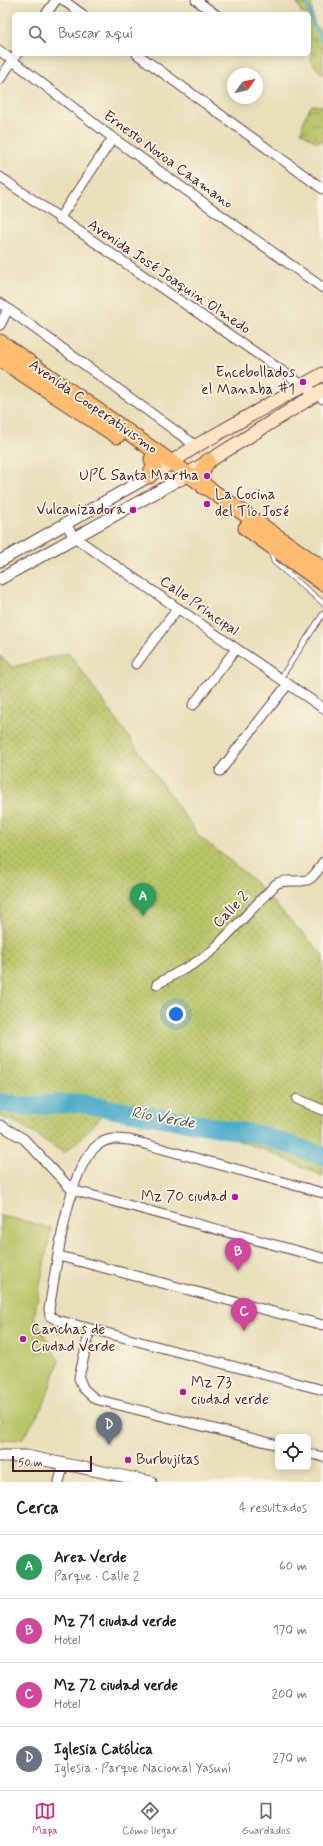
<!DOCTYPE html>
<html lang="es">
<head>
<meta charset="utf-8">
<style>
	body { margin:0; font-family:Mynerve,sans-serif; background:#f6f6f6; color:#202124 }
	.controls { position:absolute; right:12px; bottom:12px; display:grid; overflow:hidden; border-radius:6px; box-shadow:0 2px 10px #0003 }
	.controls button { width:36px; height:36px; display:grid; place-items:center; padding:0; border:0; border-bottom:1px solid #e0e0e0; background:#fff; color:#202124; font:20px sans-serif }
	.compass { position:absolute; left:227px; top:68px; width:36px; height:36px; border-radius:50%; background:#fff; box-shadow:0 2px 10px #0003; rotate:56deg }
	.scale { position:absolute; left:12px; bottom:10px; width:80px; box-sizing:border-box; padding-left:4px; border:2px solid #4a1f2b; border-top:0; font-size:11px; line-height:14px; white-space:nowrap; color:#4a1f2b; -webkit-text-stroke:3px #fcf5e5; paint-order:stroke }
	.you { position:absolute; left:176px; top:1014px; width:14px; height:14px; margin:-10px; border:3px solid #fff; border-radius:50%; background:#1a73e8; box-shadow:0 0 0 6px #1a73e833 }
	.badge { display:grid; place-items:center; width:26px; height:26px; border-radius:50%; background:#db2777; color:#fff; font-size:13px; font-weight:700 }
	.pin { position:absolute; translate:-50% -33px; filter:drop-shadow(0 1px 2px #0008) }
	.pin::after { content:''; position:absolute; top:21px; width:14px; height:12px; background:inherit; clip-path:polygon(0 0,100% 0,50% 100%) }
	.list { margin:0; padding:0; list-style:none }
	h2 { display:flex; justify-content:space-between; align-items:center; height:52px; margin:0; padding:0 16px; font-size:17px }
	h2 small { font-size:13px; font-weight:400; color:#757577 }
	.list li { display:grid; grid-template-columns:26px 1fr auto; gap:12px; align-items:center; box-sizing:border-box; height:64px; padding:0 16px; border-top:1px solid #e0e0e0 }
	.list b { display:block; font-size:15px; white-space:nowrap }
	.list p { margin:0; font-size:13px; white-space:nowrap; color:#757577 }
	.list em { font-size:13px; font-style:normal; color:#757577 }
	.icon { flex:none; width:22px; height:22px; fill:none; stroke:currentColor; stroke-width:2; stroke-linecap:round; stroke-linejoin:round }
	.map { position:relative; flex:none; width:323px; height:1482px; overflow:hidden }
	.search { position:absolute; background:#fff; box-shadow:0 2px 10px #0003; left:12px; right:12px; top:12px; height:44px; display:flex; align-items:center; gap:10px; box-sizing:border-box; padding:0 14px; border-radius:6px; color:#757577; font-size:15px }
	.sheet { height:308px; background:#fff }
	nav { display:flex; justify-content:space-around; align-items:center; box-sizing:border-box; height:56px; border-top:1px solid #e0e0e0; background:#fff; font-size:11px; color:#757577 }
	nav a { display:grid; justify-items:center; gap:2px }
	nav .on { color:#db2777 }
	.map>svg:first-child { display:block }
	.wetland { fill:url(#wetland-marsh); stroke:#817249 }
	.park { fill:url(#park-dots); stroke:#817249 }
	.pitch { fill:#b8c567; stroke:#817249 }
	.lines { fill:none; stroke-linecap:round; stroke-linejoin:round }
	.stream { stroke:#4babca; stroke-width:3 }
	.river { stroke:#4babca; stroke-width:19 }
	.service-casing { stroke:#623c40; stroke-width:6 }
	.minor-casing { stroke:#623c40; stroke-width:11 }
	.tertiary-casing { stroke:#623c40; stroke-width:13 }
	.secondary-casing { stroke:#623c40; stroke-width:15 }
	.trunk-casing { stroke:#623c40; stroke-width:17 }
	.service { stroke:#fff; stroke-width:4.5 }
	.minor { stroke:#fff; stroke-width:9 }
	.tertiary { stroke:#fff; stroke-width:11 }
	.secondary { stroke:#fee4c5; stroke-width:13 }
	.trunk { stroke:#fdbc6f; stroke-width:15 }
	.poi-dot { fill:#b5179e; stroke:#fcf5e5; stroke-width:1.5 }
	.labels { text-anchor:middle; dominant-baseline:central; stroke-width:3.5; stroke-linejoin:round; paint-order:stroke }
	.street-label { font-size:15px; fill:#4a1f2b; stroke:#fcf5e5 }
	.poi-label { font-size:15px; fill:#4a1f2b; stroke:#fcf5e5; text-anchor:end }
	.water-label { font-size:16px; font-style:italic; fill:#4a576b; stroke:#fcf5e5 }
</style>
</head>
<body>
<div class="map">
<svg width="323" height="1482" viewBox="0 0 323 1482">
	<defs>
		<pattern id="wetland-marsh" width="20" height="14" patternUnits="userSpaceOnUse"><rect width="20" height="14" fill="#b8c567"/><path d="M1 5h8M5 5V1M11 12h8M15 12V8" fill="none" stroke="#989f55"/></pattern>
		<pattern id="park-dots" width="8" height="8" patternUnits="userSpaceOnUse"><rect width="8" height="8" fill="#b8c567"/><path d="M2 2h.1M6 6h.1" fill="none" stroke="#989f55" stroke-width="1.8" stroke-linecap="round"/></pattern>
	</defs>
	<rect width="100%" height="100%" fill="#fcf5e5"/>
	<filter id="ink" filterUnits="userSpaceOnUse"><feTurbulence type="fractalNoise" baseFrequency=".025" numOctaves="2"/><feDisplacementMap in="SourceGraphic" scale="8" xChannelSelector="R" yChannelSelector="G"/><feConvolveMatrix kernelMatrix="1 2 1 2 8 2 1 2 1" color-interpolation-filters="sRGB"/></filter>
	<filter id="wash" filterUnits="userSpaceOnUse"><feTurbulence type="fractalNoise" baseFrequency=".012" numOctaves="4" result="noise"/><feDisplacementMap in="SourceGraphic" scale="16" xChannelSelector="R" yChannelSelector="G"/><feGaussianBlur stdDeviation="0.9" result="paint"/><feColorMatrix in="noise" values="0 0 0 0 0 0 0 0 0 0 0 0 0 0 0 0 0 1.4 0 .05"/><feComposite in="paint" operator="in"/></filter>
	<g filter="url(#wash)">
		<rect width="100%" height="100%" fill="#e8e0ba"/>
		<path class="wetland" d="M296,0H311L314,25L323,31V75L312,63L309,43V14H302Z
			M312,105L323,106V141L316,142L301,132L305,116Z"/>
		<path class="park" d="M69,653L199,836L250,877L323,955V1176L268,1151L175,1119L109,1108L79,1140L64,1153L16,1122L0,1117V656L12,667Z"/>
		<path class="pitch" d="M0,1215L51,1228L34,1317L59,1361L43,1407L22,1439L0,1440Z"/>
		<g class="lines">
			<path class="stream" d="M306,0L314,25L323,42"/>
			<path class="river" d="M0,1102L21,1106L78,1103L261,1135L323,1156"/>
		</g>
	</g>
	<g filter="url(#ink)">
		<g class="lines">
			<g class="service-casing">
				<path id="service" d="M270,549L274,562L323,603
					M280,679L323,614"/>
			</g>
			<g class="minor-casing">
				<path id="minor" d="M63,0L82,14
					M196,0L215,14
					M46,14L56,0
					M0,51L113,138L323,288
					M137,54L323,189
					M0,79L17,54
					M0,177L323,399
					M59,219L113,138
					M0,303L196,446
					M0,325L8,309
					M65,523L74,537L323,708
					M136,664L178,608
					M193,705L236,649
					M220,771L288,684
					M157,984L195,963L212,951L276,884C287,877 301,885 311,878C316,874 320,867 323,862
					M297,1099L323,1110
					M0,1125L24,1139L72,1190L323,1258
					M323,1193L130,1140C118,1139 108,1137 98,1145C67,1166 56,1272 49,1309L50,1316L57,1320L323,1390
					M59,1256L323,1325
					M90,1329L79,1378L83,1388L95,1399L278,1445
					M308,1453L323,1457
					M59,1482L64,1463"/>
			</g>
			<g class="tertiary-casing">
				<path id="tertiary" d="M0,561L155,473
					M0,579L180,479
					M0,1456H26L151,1482"/>
			</g>
			<g class="secondary-casing">
				<path id="secondary" d="M164,467L196,446L323,374
					M180,479L323,390"/>
			</g>
			<g class="trunk-casing">
				<path id="trunk" d="M0,342L323,569
					M0,359L117,436
					M149,476L154,468L152,459
					M204,487C200,475 201,471 208,461
					M246,528L323,583"/>
			</g>
			<use href="#service" class="service"/>
			<use href="#minor" class="minor"/>
			<use href="#tertiary" class="tertiary"/>
			<use href="#secondary" class="secondary"/>
			<use href="#trunk" class="trunk"/>
		</g>
	</g>
	<g class="poi-dot">
		<circle cx="303" cy="382" r="4"/>
		<circle cx="207" cy="476" r="4"/>
		<circle cx="207" cy="504" r="4"/>
		<circle cx="133" cy="510" r="4"/>
		<circle cx="235" cy="1197" r="4"/>
		<circle cx="23" cy="1339" r="4"/>
		<circle cx="183" cy="1392" r="4"/>
		<circle cx="128" cy="1460" r="4"/>
	</g>
	<g class="labels">
		<g class="street-label">
			<text transform="translate(168 160) rotate(36)">Ernesto Novoa Caamano</text>
			<text transform="translate(169 277) rotate(34)">Avenida José Joaquin Olmedo</text>
			<text transform="translate(93 407) rotate(35)">Avenida Cooperativismo</text>
			<text transform="translate(199 606) rotate(35)">Calle Principal</text>
			<text transform="translate(231 910) rotate(-46)">Calle 2</text>
		</g>
		<g class="poi-label">
			<text x="295" y="373">Encebollados<tspan x="295" dy="17">el Manaba #1</tspan></text>
			<text x="199" y="476">UPC Santa Martha</text>
			<text x="215" y="495" text-anchor="start">La Cocina<tspan x="215" dy="17">del Tío José</tspan></text>
			<text x="125" y="510">Vulcanizadora</text>
			<text x="227" y="1197">Mz 70 ciudad</text>
			<text x="31" y="1330" text-anchor="start">Canchas de<tspan x="31" dy="17">Ciudad Verde</tspan></text>
			<text x="191" y="1383" text-anchor="start">Mz 73<tspan x="191" dy="17">ciudad verde</tspan></text>
			<text x="136" y="1460" text-anchor="start">Burbujitas</text>
		</g>
		<g class="water-label">
			<text transform="translate(163 1118) rotate(10)">Río Verde</text>
		</g>
	</g>
</svg>
<div class="controls">
<button><svg class="icon" aria-label="locate" viewBox="0 0 24 24"><circle cx="12" cy="12" r="6"/><path d="M12 2v4M12 18v4M2 12h4M18 12h4"/></svg></button>
</div>
<svg class="compass" viewBox="-18 -18 36 36"><path d="M0-13l5 13h-10z" fill="#e53935"/><path d="M0 13l5-13h-10z" fill="#757577"/></svg>
<div class="scale">50 m</div>
<div class="you"></div>
<div class="pin badge" style="left:143px;top:916px;background:#2e9e5b">A</div>
<div class="pin badge" style="left:238px;top:1271px;background:#d1479c">B</div>
<div class="pin badge" style="left:244px;top:1331px;background:#d1479c">C</div>
<div class="pin badge" style="left:109px;top:1445px;background:#6b7280">D</div>
<div class="search"><svg class="icon" aria-label="search" viewBox="0 0 24 24"><circle cx="10" cy="10" r="6"/><path d="M15 15l6 6"/></svg>Buscar aquí</div>
</div>
<section class="sheet">
<h2>Cerca<small>4 resultados</small></h2>
<ul class="list">
<li><span class="badge" style="background:#2e9e5b">A</span><div><b>Area Verde</b><p>Parque · Calle 2</p></div><em>60 m</em></li>
<li><span class="badge" style="background:#d1479c">B</span><div><b>Mz 71 ciudad verde</b><p>Hotel</p></div><em>170 m</em></li>
<li><span class="badge" style="background:#d1479c">C</span><div><b>Mz 72 ciudad verde</b><p>Hotel</p></div><em>200 m</em></li>
<li><span class="badge" style="background:#6b7280">D</span><div><b>Iglesia Católica</b><p>Iglesia · Parque Nacional Yasuní</p></div><em>270 m</em></li>
</ul>
</section>
<nav>
<a class="on"><svg class="icon" aria-label="map" viewBox="0 0 24 24"><path d="M3 6l6-2 6 2 6-2v14l-6 2-6-2-6 2zM9 4v14M15 6v14"/></svg>Mapa</a>
<a><svg class="icon" aria-label="directions" viewBox="0 0 24 24"><path d="M12 3l9 9-9 9-9-9zM9 14v-3h6M13 9l2 2-2 2"/></svg>Cómo llegar</a>
<a><svg class="icon" aria-label="saved" viewBox="0 0 24 24"><path d="M7 4h10v16l-5-4-5 4z"/></svg>Guardados</a>
</nav>
</body>
</html>
